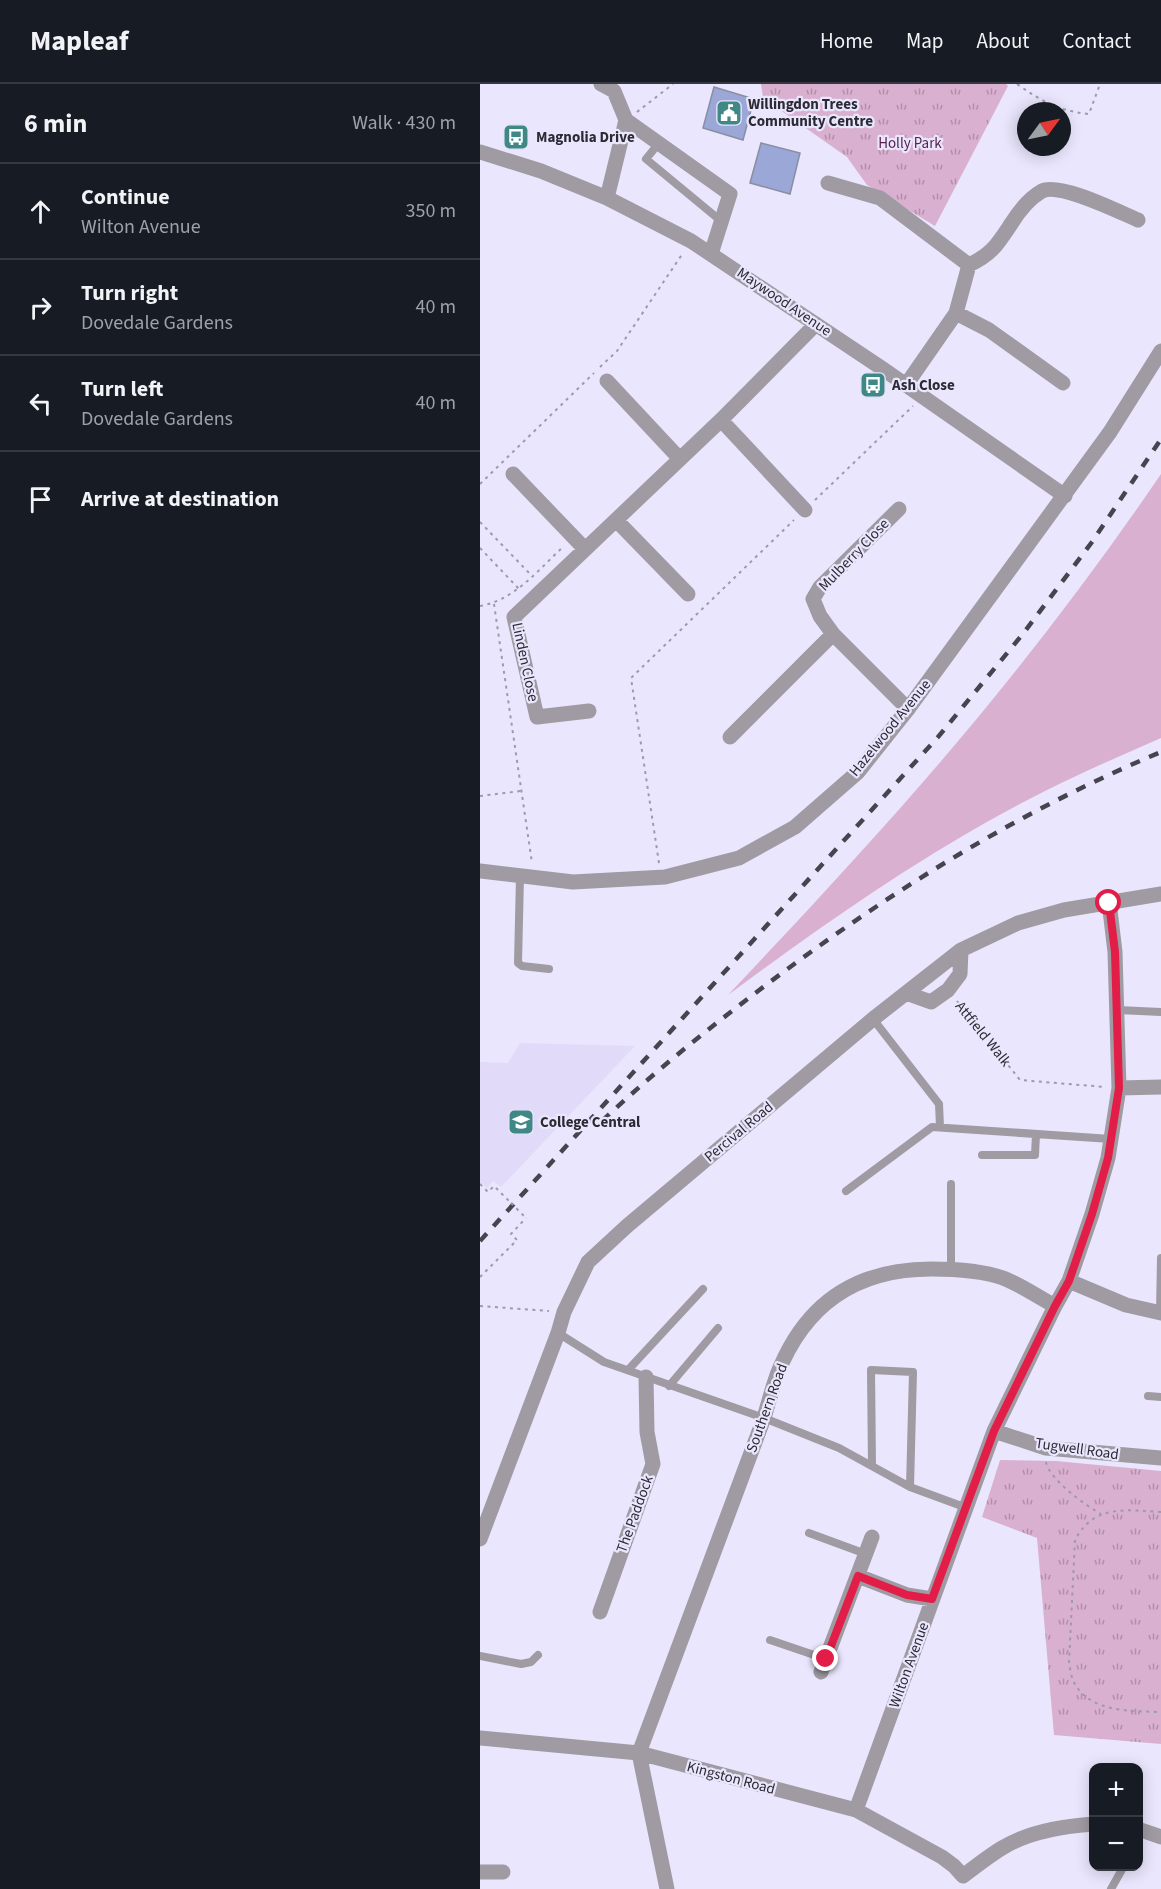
<!DOCTYPE html>
<html lang="en">
<head>
<meta charset="utf-8">
<style>
	body { margin:0; font-family:"Source Sans 3",sans-serif; background:#20242c; color:#f1f3f6 }
	.controls { position:absolute; right:18px; bottom:18px; display:grid; overflow:hidden; border-radius:12px; box-shadow:0 3px 15px #0003 }
	.controls button { width:54px; height:54px; display:grid; place-items:center; padding:0; border:0; border-bottom:2px solid #363941; background:#171b24; color:#f1f3f6; font:30px sans-serif }
	.compass { position:absolute; left:537px; top:18px; width:54px; height:54px; border-radius:50%; background:#171b24; box-shadow:0 3px 15px #0003; rotate:57deg }
	.stop { position:absolute; width:18px; height:18px; margin:-14px; border:4px solid #e11d48; border-radius:50%; background:#fff }
	.stop.end { background:#e11d48; border-color:#fff; box-shadow:0 2px 6px #0008 }
	.list { margin:0; padding:0; list-style:none }
	h2 { display:flex; justify-content:space-between; align-items:center; height:78px; margin:0; padding:0 24px; font-size:26px }
	h2 small { font-size:20px; font-weight:400; color:#9ea1a6 }
	.list li { display:grid; grid-template-columns:39px 1fr auto; gap:18px; align-items:center; box-sizing:border-box; height:96px; padding:0 24px; border-top:2px solid #363941 }
	.list b { display:block; font-size:22px; white-space:nowrap }
	.list p { margin:0; font-size:20px; white-space:nowrap; color:#9ea1a6 }
	.list em { font-size:20px; font-style:normal; color:#9ea1a6 }
	.icon { flex:none; width:33px; height:33px; fill:none; stroke:currentColor; stroke-width:2; stroke-linecap:round; stroke-linejoin:round }
	.map { position:relative; flex:none; width:681px; height:1805px; overflow:hidden }
	header { display:flex; align-items:center; gap:36px; box-sizing:border-box; height:84px; padding:0 30px; background:#171b24; border-bottom:2px solid #363941 }
	header strong { font-size:28px }
	nav { display:flex; gap:33px; margin-inline-start:auto; font-size:21px }
	main { display:flex }
	aside { flex:1; background:#171b24 }
	.map>svg:first-child { display:block }
	.built { fill:#e1dbf9 }
	.grass { fill:#dab0d0 }
	.park { fill:url(#park-tufts) }
	.building { fill:#9ba7d6; stroke:#898ea3; stroke-width:1.5 }
	.lines { fill:none; stroke-linecap:round; stroke-linejoin:round }
	.path { stroke:#9d9aab; stroke-width:2; stroke-dasharray:3 4.5; stroke-linecap:butt }
	.service { stroke:#a09aa3; stroke-width:8 }
	.minor { stroke:#a09aa3; stroke-width:15 }
	.tertiary { stroke:#a09aa3; stroke-width:15 }
	.rail { stroke:#46454f; stroke-width:4.5; stroke-dasharray:10 10; stroke-linecap:butt }
	.path-bridge { stroke:#9d9aab; stroke-width:2; stroke-dasharray:3 4.5; stroke-linecap:butt }
	.route { stroke:#e11d48; stroke-width:8 }
	.labels { text-anchor:middle; dominant-baseline:central; stroke-width:4.5; stroke-linejoin:round; paint-order:stroke }
	.poi-label { font-size:15px; font-weight:bold; fill:#2c2b33; stroke:#eae6fd; text-anchor:start }
	.park-label { font-size:15px; fill:#57214e; stroke:#eae6fd }
	.street-label { font-size:15px; fill:#2c2b33; stroke:#eae6fd }
</style>
</head>
<body>
<header>
<strong>Mapleaf</strong>
<nav><a>Home</a><a>Map</a><a>About</a><a>Contact</a></nav>
</header>
<main>
<aside>
<h2>6 min<small>Walk · 430 m</small></h2>
<ul class="list">
<li><svg class="icon" aria-label="ahead" viewBox="0 0 24 24"><path d="M12 20V5M6 11l6-6 6 6"/></svg><div><b>Continue</b><p>Wilton Avenue</p></div><em>350 m</em></li>
<li><svg class="icon" aria-label="right" viewBox="0 0 24 24"><path d="M7 20v-9h11M14 6l5 5-5 5"/></svg><div><b>Turn right</b><p>Dovedale Gardens</p></div><em>40 m</em></li>
<li><svg class="icon" aria-label="left" viewBox="0 0 24 24"><path d="M17 20v-9H6M10 6l-5 5 5 5"/></svg><div><b>Turn left</b><p>Dovedale Gardens</p></div><em>40 m</em></li>
<li><svg class="icon" aria-label="arrive" viewBox="0 0 24 24"><path d="M6 21V4h12l-3 4 3 4H6"/></svg><div><b>Arrive at destination</b></div></li>
</ul>
</aside>
<div class="map">
<svg width="681" height="1805" viewBox="0 0 681 1805">
	<defs>
		<pattern id="park-tufts" width="24" height="20" patternUnits="userSpaceOnUse" patternTransform="scale(1.5)"><rect width="24" height="20" fill="#dab0d0"/><path d="M3 7l-1-3M5 7V3M7 7l1-3M15 17l-1-3M17 17v-4M19 17l1-3" fill="none" stroke="#b18fa9"/></pattern>
	</defs>
	<rect width="100%" height="100%" fill="#eae6fd"/>
	<path class="built" d="M40,959L155,962L21,1103L13,1097L7,1104L0,1098V978L28,979Z"/>
	<path class="grass" d="M681,390V654C642,671 603,688 565,707C453,763 348,837 248,911C291,865 335,819 378,771C487,652 590,524 681,390Z"/>
	<path class="park" d="M281,0H526L528,2L455,142L387,101L367,73L283,14Z
		M520,1376L576,1377L681,1387V1660L574,1651L557,1454L502,1433Z"/>
	<path class="building" d="M234,3L274,15L263,56L223,44Z
		M281,59L320,69L310,110L270,99Z"/>
	<g class="lines">
		<path class="path" d="M537,0C561,17 579,27 609,30L620,0
			M157,28L193,0
			M120,283L137,267L203,169
			M0,400L114,289
			M335,416L433,322
			M0,438L52,492
			M0,464L39,505
			M14,520L52,779
			M0,522C35,516 59,485 84,462
			M0,712L41,707
			M179,779L151,594L314,436
			M477,917L540,996L625,1003
			M0,1100L8,1108L14,1102L31,1119
			M0,1193L37,1156L31,1150L46,1134
			M0,1222L69,1227
			M566,1378C569,1395 606,1422 621,1430
			M681,1428C646,1426 614,1420 595,1456L589,1578C590,1584 591,1591 593,1596C607,1629 652,1627 681,1628"/>
		<path class="service" d="M179,59L166,75L241,137
			M40,792L38,879L42,882L69,885
			M638,926L681,928
			M393,935L459,1020L460,1043
			M502,1071H555L556,1050
			M471,1100V1185
			M366,1107L452,1043L631,1055
			M680,1229L681,1174
			M78,1249L124,1278L284,1334L359,1364L430,1403L487,1424
			M148,1286L223,1205
			M189,1302L238,1244
			M668,1312L681,1313
			M392,1382L391,1286L433,1288L430,1403
			M329,1449L386,1470
			M290,1556L346,1575
			M0,1572L41,1580L51,1578L58,1571
			M631,1805L644,1782"/>
		<path class="minor" d="M121,0L134,7L146,36L127,114
			M146,36L250,110L231,170
			M0,68L61,87L127,114L211,157L403,285L585,412
			M348,99L400,114L489,181
			M476,229L489,181C512,170 517,161 531,140C539,127 548,115 562,107C580,98 639,128 658,136
			M127,297L199,374
			M426,301L476,229L509,246L583,299
			M241,336L325,426
			M33,390L104,464
			M136,436L208,510
			M353,550L428,625
			M109,627L57,633L34,533L241,336L336,240
			M250,653L353,550L340,532L333,515L340,503L419,425
			M426,909L451,918L468,906L480,890L481,866
			M639,1004L681,1003
			M589,1197L646,1221L681,1229
			M514,1347L566,1364L681,1374
			M0,1455L78,1249L84,1228L108,1178L147,1142L393,935L481,866L538,839L584,826L681,810
			M378,1492L427,1511L452,1515
			M120,1528L173,1380L167,1348L166,1293
			M341,1588L392,1453
			M0,1654L159,1669L376,1726L462,1773L474,1782L483,1792
			M376,1726L514,1347L575,1222L589,1197L612,1130L628,1074L639,1004L635,868L629,818
			M658,1745L681,1753
			M0,1788H23
			M483,1792C496,1782 509,1772 522,1764C548,1748 584,1742 614,1740
			M187,1805L159,1669L284,1334C288,1320 292,1305 297,1291C324,1221 375,1185 451,1185C475,1185 500,1186 523,1194C541,1201 558,1213 575,1222"/>
		<path class="tertiary" d="M0,787L93,798L185,793L259,774L315,743L378,688L428,625L630,348L681,267"/>
		<path class="rail" d="M122,1037C174,988 229,944 286,901C408,809 539,727 681,668
			M0,1157L458,653L542,551L612,458L681,355"/>
		<path class="path-bridge" d="M31,1119L46,1134"/>
	</g>
	<g class="lines">
		<path class="route" d="M346,1575L378,1492L427,1511L452,1515L514,1347L575,1222L589,1197L612,1130L628,1074L639,1004L635,868L629,819"/>
	</g>
	<defs>
		<g id="civic-square" transform="scale(1.35)"><rect x="-9" y="-9" width="18" height="18" rx="4" fill="#408886" stroke="#eae6fd"/><path d="M-.6-6.5H3V-4.5H.6V-3L4-1V1h2V6H-6V1h2V-1L-.6-3ZM-1.2 2.5V6h2.4V2.5Z" fill="#fff"/></g>
		<g id="bus-square" transform="scale(1.35)"><rect x="-9" y="-9" width="18" height="18" rx="4" fill="#408886" stroke="#eae6fd"/><path d="M-5-6H5V4H4V6H2V4H-2V6H-4V4H-5ZM-3.5-4V0h7V-4ZM-3.5 1.2v1.5H-2V1.2ZM2 1.2v1.5H3.5V1.2Z" fill="#fff"/></g>
		<g id="school-square" transform="scale(1.35)"><rect x="-9" y="-9" width="18" height="18" rx="4" fill="#408886" stroke="#eae6fd"/><path d="M0-5L7-2L0 1L-7-2ZM-4 1L0 2.5L4 1V4Q0 6-4 4Z" fill="#fff"/></g>
	</defs>
	<g fill-rule="evenodd">
		<use href="#civic-square" x="249" y="29"/>
		<use href="#bus-square" x="36" y="53"/>
		<use href="#bus-square" x="393" y="301"/>
		<use href="#school-square" x="41" y="1038"/>
	</g>
	<g class="labels">
		<g class="poi-label">
			<text x="268" y="20">Willingdon Trees<tspan x="268" dy="17">Community Centre</tspan></text>
			<text x="56" y="53">Magnolia Drive</text>
			<text x="412" y="301">Ash Close</text>
			<text x="60" y="1038">College Central</text>
		</g>
		<g class="park-label">
			<text x="430" y="59">Holly Park</text>
		</g>
		<g class="street-label">
			<text transform="translate(304 218) rotate(34)">Maywood Avenue</text>
			<text transform="translate(374 471) rotate(-46)">Mulberry Close</text>
			<text transform="translate(45 578) rotate(78)">Linden Close</text>
			<text transform="translate(410 644) rotate(-51)">Hazelwood Avenue</text>
			<text transform="translate(503 950) rotate(51)">Attfield Walk</text>
			<text transform="translate(259 1048) rotate(-40)">Percival Road</text>
			<text transform="translate(287 1324) rotate(-70)">Southern Road</text>
			<text transform="translate(597 1365) rotate(8)">Tugwell Road</text>
			<text transform="translate(155 1430) rotate(-70)">The Paddock</text>
			<text transform="translate(429 1581) rotate(-70)">Wilton Avenue</text>
			<text transform="translate(251 1694) rotate(15)">Kingston Road</text>
		</g>
	</g>
</svg>
<div class="controls">
<button>+</button>
<button>−</button>
</div>
<svg class="compass" viewBox="-18 -18 36 36"><path d="M0-13l5 13h-10z" fill="#e53935"/><path d="M0 13l5-13h-10z" fill="#9ea1a6"/></svg>
<div class="stop" style="left:629px;top:819px"></div>
<div class="stop end" style="left:346px;top:1575px"></div>
</div>
</main>
</body>
</html>
